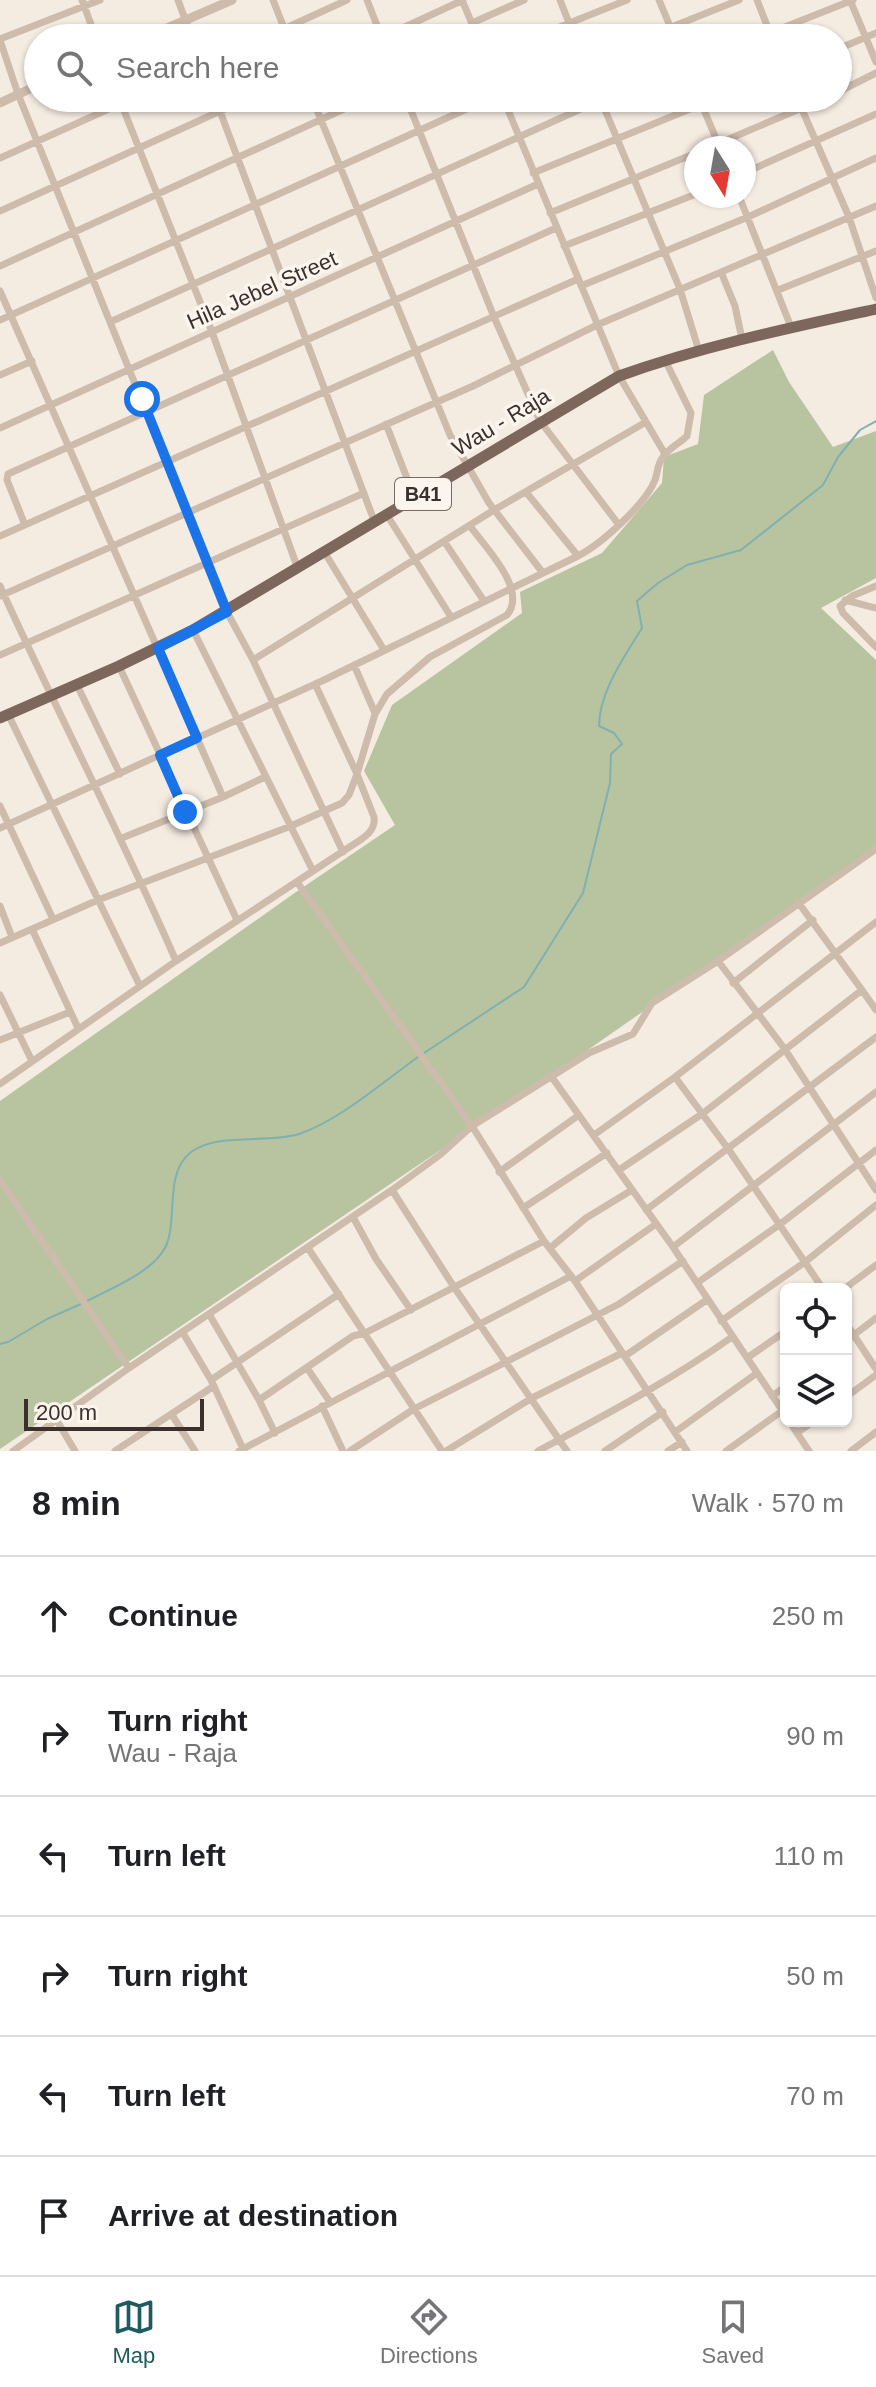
<!DOCTYPE html>
<html lang="en">
<head>
<meta charset="utf-8">
<style>
	body { margin:0; font-family:Arial,sans-serif; background:#f2f2f2; color:#202124 }
	.controls { position:absolute; right:24px; bottom:24px; display:grid; overflow:hidden; border-radius:12px; box-shadow:0 2px 6px #0004 }
	.controls button { width:72px; height:72px; display:grid; place-items:center; padding:0; border:0; border-bottom:2px solid #e0e0e0; background:#fff; color:#202124; font:40px sans-serif }
	.compass { position:absolute; left:684px; top:136px; width:72px; height:72px; border-radius:50%; background:#fff; box-shadow:0 2px 6px #0004; rotate:169deg }
	.scale { position:absolute; left:24px; bottom:20px; width:180px; box-sizing:border-box; padding-left:8px; border:4px solid #3b302b; border-top:0; font-size:22px; line-height:28px; white-space:nowrap; color:#3b302b; -webkit-text-stroke:6px #fbf5ee; paint-order:stroke }
	.stop { position:absolute; width:24px; height:24px; margin:-18px; border:6px solid #1a73e8; border-radius:50%; background:#fff }
	.stop.end { background:#1a73e8; border-color:#fff; box-shadow:0 2px 8px #0008 }
	.list { margin:0; padding:0; list-style:none }
	h2 { display:flex; justify-content:space-between; align-items:center; height:104px; margin:0; padding:0 32px; font-size:34px }
	h2 small { font-size:26px; font-weight:400; color:#757577 }
	.list li { display:grid; grid-template-columns:52px 1fr auto; gap:24px; align-items:center; box-sizing:border-box; height:120px; padding:0 32px; border-top:2px solid #e0e0e0 }
	.list b { display:block; font-size:30px; white-space:nowrap }
	.list p { margin:0; font-size:26px; white-space:nowrap; color:#757577 }
	.list em { font-size:26px; font-style:normal; color:#757577 }
	.icon { flex:none; width:44px; height:44px; fill:none; stroke:currentColor; stroke-width:2; stroke-linecap:round; stroke-linejoin:round }
	.map { position:relative; flex:none; width:876px; height:1451px; overflow:hidden }
	.search { position:absolute; background:#fff; box-shadow:0 2px 6px #0004; left:24px; right:24px; top:24px; height:88px; display:flex; align-items:center; gap:20px; box-sizing:border-box; padding:0 28px; border-radius:44px; color:#757577; font-size:30px }
	.sheet { height:824px; background:#fff }
	nav { display:flex; justify-content:space-around; align-items:center; box-sizing:border-box; height:112px; border-top:2px solid #e0e0e0; background:#fff; font-size:22px; color:#757577 }
	nav a { display:grid; justify-items:center; gap:4px }
	nav .on { color:#1f5a5e }
	.map>svg:first-child { display:block }
	.grass { fill:#b8c4a0 }
	.lines { fill:none; stroke-linecap:round; stroke-linejoin:round }
	.stream { stroke:#7fb0b2; stroke-width:2 }
	.minor { stroke:#cdbbac; stroke-width:7 }
	.tertiary { stroke:#cdbbac; stroke-width:9 }
	.primary { stroke:#7d675c; stroke-width:11 }
	.route { stroke:#1a73e8; stroke-width:10 }
	.labels { text-anchor:middle; dominant-baseline:central; stroke-width:7; stroke-linejoin:round; paint-order:stroke }
	.shield { fill:#fbf5ee; stroke:#756b66; stroke-width:2 }
	.shield-label { font-size:20px; font-weight:bold; fill:#3b302b }
	.street-label { font-size:22px; fill:#3b302b; stroke:#fbf5ee }
</style>
</head>
<body>
<div class="map">
<svg width="876" height="1451" viewBox="0 0 876 1451">
	<rect width="100%" height="100%" fill="#f4ebe1"/>
	<path class="grass" d="M773,350L789,382L833,447L876,431V578L821,608L876,660V849L592,1047L0,1449V1101L296,892L395,825L364,771L392,705L522,613L520,592L602,553L662,483L664,457L698,444L704,395Z"/>
	<g class="lines">
		<path class="stream" d="M424,1053L524,987L583,893L610,783L611,754L622,744L614,733L599,726C599,692 625,656 642,628L637,601L658,583L687,565L741,550L823,485L838,457L860,430L876,421
			M87,1301C111,1288 154,1272 166,1246C178,1218 164,1173 191,1152C218,1132 268,1144 299,1134C340,1120 383,1082 418,1057
			M0,1344L8,1342L47,1319L81,1304"/>
		<path class="minor" d="M82,0L96,38
			M178,0L192,38
			M273,0L288,38
			M367,0L382,38
			M462,0L478,38
			M560,0L575,38
			M659,0L675,38
			M757,0L772,38
			M850,0L876,62
			M472,23L524,0
			M264,38L347,0
			M381,38L463,0
			M532,38L627,0
			M644,38L739,0
			M757,38L853,0
			M0,39L100,0
			M0,40L18,94L227,612L253,660L343,852
			M838,49L876,33
			M838,92L876,73
			M119,98L212,332L298,569
			M215,98L375,523
			M312,98L450,435L489,503L543,573
			M406,98L494,317L540,421L619,525
			M503,98L619,376L665,454
			M600,98L680,289L699,351
			M699,98L720,148
			M797,98L849,217L876,298
			M708,148L825,98
			M0,158L133,98
			M533,173L717,98
			M744,173L876,114
			M739,196L791,327
			M0,211L249,98
			M550,213L696,153
			M564,246L696,194
			M0,266L368,98
			M721,272L735,306L742,339
			M581,286L748,217L876,158
			M778,290L876,251
			M0,291L223,797
			M0,320L491,98
			M110,322L605,98
			M0,375L32,361
			M386,424L415,499
			M0,428L538,184
			M526,492L578,556
			M387,515L451,617
			M25,525L7,480L8,474L556,228
			M0,536L578,279
			M444,541L484,601
			M325,553L384,650
			M0,586C57,712 121,834 176,961
			M876,586L852,596L840,606L843,613L876,647
			M0,596L473,386L597,325L876,206
			M845,600L876,608
			M193,630L313,871
			M0,655L364,493
			M253,660L494,510L646,422
			M354,665L375,713
			M119,666L237,920
			M77,685L120,774
			M8,714L140,986
			M0,806L53,919
			M0,828L324,680L578,556C601,544 645,505 655,480C658,472 657,464 663,457C669,448 680,443 687,436L691,413L665,360
			M122,838L223,797L265,777
			M297,882L472,1126L544,1241L575,1281L687,1451
			M0,906L12,937
			M32,929L78,1028
			M0,943L98,900L291,826L342,803L349,795L357,774L315,684
			M718,961L784,1048L876,1190
			M733,983L813,920
			M862,990L876,1010
			M0,995L32,1061
			M0,1040L70,1012
			M551,1076L673,1247L786,1416
			M0,1084L176,961L351,846C362,839 376,832 374,817L357,774L375,714L387,694L430,657L507,615C528,590 486,548 470,526
			M594,1135L675,1077
			M619,1170L702,1114L862,990L798,902
			M499,1172L579,1115
			M0,1180L129,1368
			M392,1190L454,1287L567,1451
			M523,1208L607,1153
			M646,1210L876,1037
			M353,1217L376,1259L411,1310
			M673,1247L876,1092
			M308,1248L442,1451
			M550,1248L586,1218L632,1190
			M575,1281L656,1224
			M697,1283L779,1225L876,1150
			M823,1289L729,1150L675,1077L876,922
			M844,1289L876,1265
			M209,1314L259,1400L275,1433
			M721,1321L805,1262L876,1205
			M846,1323L876,1369
			M183,1333L211,1380L244,1451
			M846,1341L876,1318
			M625,1356L708,1299
			M747,1358L786,1331
			M307,1368L330,1402
			M211,1380L339,1294
			M772,1396L786,1386
			M846,1397L876,1375
			M259,1400L353,1336L365,1333L544,1241
			M322,1406L343,1451
			M172,1415L195,1451
			M56,1419L75,1451
			M789,1421L809,1451
			M675,1432L757,1373
			M797,1433L814,1421
			M13,1451L129,1368L392,1190L441,1154L472,1126L589,1053L633,1034L652,1003L718,961L876,849
			M115,1451L214,1386
			M239,1451L571,1276
			M350,1451L414,1409L619,1304L683,1261
			M446,1451L532,1398L622,1353
			M538,1451C605,1415 670,1381 732,1337
			M605,1451L663,1412
			M668,1451L682,1442
			M726,1451L782,1411
			M851,1451L876,1432"/>
		<path class="tertiary" d="M144,38L232,0
			M0,103L38,85"/>
		<path class="primary" d="M0,718L119,666L193,630L619,376C703,346 789,328 876,309"/>
	</g>
	<g class="lines">
		<path class="route" d="M142,399L227,612L158,648L197,738L160,755L185,812"/>
	</g>
	<g class="labels">
		<rect class="shield" x="395" y="478" width="56" height="32" rx="6"/>
		<g class="shield-label">
			<text x="423" y="494">B41</text>
		</g>
		<g class="street-label">
			<text transform="translate(262 290) rotate(-24)">Hila Jebel Street</text>
			<text transform="translate(501 422) rotate(-31)">Wau - Raja</text>
		</g>
	</g>
</svg>
<div class="controls">
<button><svg class="icon" aria-label="locate" viewBox="0 0 24 24"><circle cx="12" cy="12" r="6"/><path d="M12 2v4M12 18v4M2 12h4M18 12h4"/></svg></button>
<button><svg class="icon" aria-label="layers" viewBox="0 0 24 24"><path d="M12 4l9 5-9 5-9-5zM3 14l9 5 9-5"/></svg></button>
</div>
<svg class="compass" viewBox="-18 -18 36 36"><path d="M0-13l5 13h-10z" fill="#e53935"/><path d="M0 13l5-13h-10z" fill="#757577"/></svg>
<div class="scale">200 m</div>
<div class="stop" style="left:142px;top:399px"></div>
<div class="stop end" style="left:185px;top:812px"></div>
<div class="search"><svg class="icon" aria-label="search" viewBox="0 0 24 24"><circle cx="10" cy="10" r="6"/><path d="M15 15l6 6"/></svg>Search here</div>
</div>
<section class="sheet">
<h2>8 min<small>Walk · 570 m</small></h2>
<ul class="list">
<li><svg class="icon" aria-label="ahead" viewBox="0 0 24 24"><path d="M12 20V5M6 11l6-6 6 6"/></svg><div><b>Continue</b></div><em>250 m</em></li>
<li><svg class="icon" aria-label="right" viewBox="0 0 24 24"><path d="M7 20v-9h11M14 6l5 5-5 5"/></svg><div><b>Turn right</b><p>Wau - Raja</p></div><em>90 m</em></li>
<li><svg class="icon" aria-label="left" viewBox="0 0 24 24"><path d="M17 20v-9H6M10 6l-5 5 5 5"/></svg><div><b>Turn left</b></div><em>110 m</em></li>
<li><svg class="icon" aria-label="right" viewBox="0 0 24 24"><path d="M7 20v-9h11M14 6l5 5-5 5"/></svg><div><b>Turn right</b></div><em>50 m</em></li>
<li><svg class="icon" aria-label="left" viewBox="0 0 24 24"><path d="M17 20v-9H6M10 6l-5 5 5 5"/></svg><div><b>Turn left</b></div><em>70 m</em></li>
<li><svg class="icon" aria-label="arrive" viewBox="0 0 24 24"><path d="M6 21V4h12l-3 4 3 4H6"/></svg><div><b>Arrive at destination</b></div></li>
</ul>
</section>
<nav>
<a class="on"><svg class="icon" aria-label="map" viewBox="0 0 24 24"><path d="M3 6l6-2 6 2 6-2v14l-6 2-6-2-6 2zM9 4v14M15 6v14"/></svg>Map</a>
<a><svg class="icon" aria-label="directions" viewBox="0 0 24 24"><path d="M12 3l9 9-9 9-9-9zM9 14v-3h6M13 9l2 2-2 2"/></svg>Directions</a>
<a><svg class="icon" aria-label="saved" viewBox="0 0 24 24"><path d="M7 4h10v16l-5-4-5 4z"/></svg>Saved</a>
</nav>
</body>
</html>
